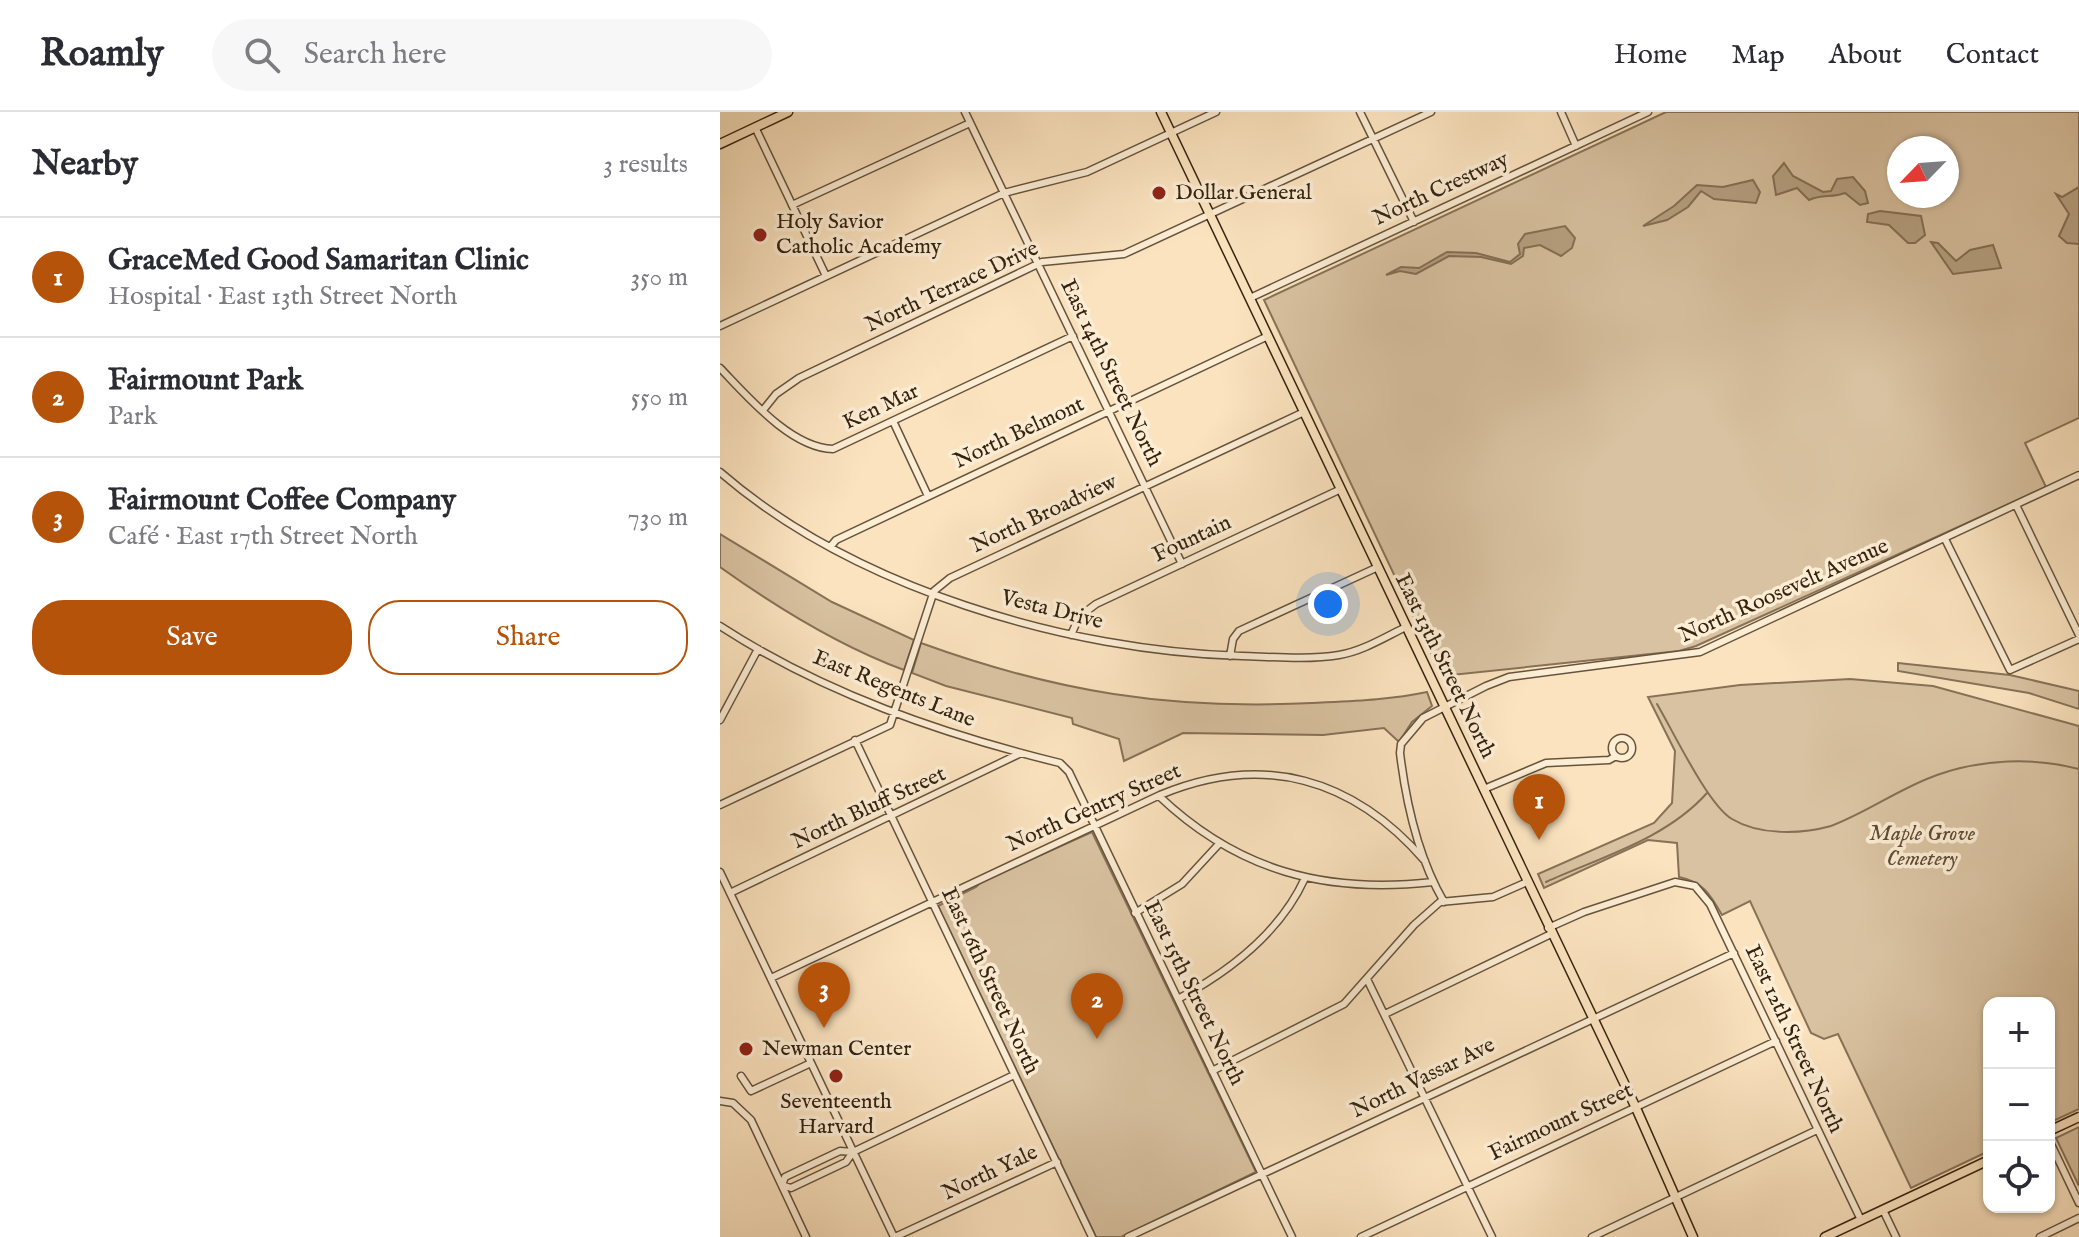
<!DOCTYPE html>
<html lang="en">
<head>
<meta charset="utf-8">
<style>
	body { margin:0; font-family:"IM FELL English",serif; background:#f7f7f7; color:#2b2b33 }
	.controls { position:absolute; right:24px; bottom:24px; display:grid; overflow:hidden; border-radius:16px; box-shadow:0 2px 6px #0004 }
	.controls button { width:72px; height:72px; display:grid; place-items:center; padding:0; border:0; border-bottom:2px solid #e1e1e2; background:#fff; color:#2b2b33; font:40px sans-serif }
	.compass { position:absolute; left:1167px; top:24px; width:72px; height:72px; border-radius:50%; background:#fff; box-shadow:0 2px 6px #0004; rotate:245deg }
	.you { position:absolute; left:608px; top:492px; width:28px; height:28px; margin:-20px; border:6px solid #fff; border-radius:50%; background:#1a73e8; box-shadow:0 0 0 12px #1a73e833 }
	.badge { display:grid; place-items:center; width:52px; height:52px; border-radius:50%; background:#b45309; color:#fff; font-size:26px; font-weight:700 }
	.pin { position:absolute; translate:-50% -66px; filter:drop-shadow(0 2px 4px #0008) }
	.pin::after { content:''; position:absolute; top:42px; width:28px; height:24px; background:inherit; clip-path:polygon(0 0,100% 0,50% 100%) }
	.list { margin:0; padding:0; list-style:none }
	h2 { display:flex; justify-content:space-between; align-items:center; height:104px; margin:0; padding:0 32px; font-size:34px }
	h2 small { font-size:26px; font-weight:400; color:#7c7c81 }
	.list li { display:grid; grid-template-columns:52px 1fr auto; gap:24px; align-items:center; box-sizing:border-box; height:120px; padding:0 32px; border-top:2px solid #e1e1e2 }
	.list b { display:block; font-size:30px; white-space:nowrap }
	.list p { margin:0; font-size:26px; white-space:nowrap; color:#7c7c81 }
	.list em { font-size:26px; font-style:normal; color:#7c7c81 }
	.actions { display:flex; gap:16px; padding:24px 32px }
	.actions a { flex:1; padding:18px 0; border:2px solid #b45309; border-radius:32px; text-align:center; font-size:28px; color:#b45309 }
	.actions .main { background:#b45309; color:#fff }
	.icon { flex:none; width:44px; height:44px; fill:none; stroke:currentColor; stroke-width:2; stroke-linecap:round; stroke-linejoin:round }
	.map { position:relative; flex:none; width:1359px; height:1125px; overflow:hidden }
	header { display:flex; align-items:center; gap:48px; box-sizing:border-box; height:112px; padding:0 40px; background:#fff; border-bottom:2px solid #e1e1e2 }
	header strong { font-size:38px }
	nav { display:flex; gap:44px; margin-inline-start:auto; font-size:28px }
	.search { width:560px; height:72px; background:#f7f7f7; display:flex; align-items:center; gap:20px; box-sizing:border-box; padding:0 28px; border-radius:44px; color:#7c7c81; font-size:30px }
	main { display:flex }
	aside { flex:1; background:#fff }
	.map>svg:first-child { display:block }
	.green { fill:#d9c2a1; stroke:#877258; stroke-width:2; fill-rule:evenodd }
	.water { fill:#b8a283; stroke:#846f55; stroke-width:2 }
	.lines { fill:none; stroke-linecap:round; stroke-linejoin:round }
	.stream { stroke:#846f55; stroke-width:2 }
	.minor-casing { stroke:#66533b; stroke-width:9 }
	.major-casing { stroke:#35230f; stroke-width:11 }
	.minor { stroke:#fcedd5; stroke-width:6 }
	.major { stroke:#fbe3bf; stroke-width:8 }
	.poi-dot { fill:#8f2418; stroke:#fcedd5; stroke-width:3 }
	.labels { text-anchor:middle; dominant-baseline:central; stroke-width:7; stroke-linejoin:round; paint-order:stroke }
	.street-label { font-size:22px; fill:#35230f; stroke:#fcedd5 }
	.poi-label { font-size:22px; fill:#35230f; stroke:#fcedd5; text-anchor:start }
	.park-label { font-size:22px; font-style:italic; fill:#5e4b34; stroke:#fcedd5 }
</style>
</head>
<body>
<header>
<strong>Roamly</strong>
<div class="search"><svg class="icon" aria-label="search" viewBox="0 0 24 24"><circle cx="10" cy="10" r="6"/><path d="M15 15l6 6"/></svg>Search here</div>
<nav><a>Home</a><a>Map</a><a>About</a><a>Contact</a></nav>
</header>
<main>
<aside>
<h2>Nearby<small>3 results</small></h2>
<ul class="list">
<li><span class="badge">1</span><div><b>GraceMed Good Samaritan Clinic</b><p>Hospital · East 13th Street North</p></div><em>350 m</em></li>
<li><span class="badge">2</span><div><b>Fairmount Park</b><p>Park</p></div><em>550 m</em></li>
<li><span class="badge">3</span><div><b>Fairmount Coffee Company</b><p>Café · East 17th Street North</p></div><em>730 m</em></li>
</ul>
<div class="actions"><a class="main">Save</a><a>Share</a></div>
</aside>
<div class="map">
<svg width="1359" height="1125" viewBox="0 0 1359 1125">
	<rect width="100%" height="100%" fill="#fbe3bf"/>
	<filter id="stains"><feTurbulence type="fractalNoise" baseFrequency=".0025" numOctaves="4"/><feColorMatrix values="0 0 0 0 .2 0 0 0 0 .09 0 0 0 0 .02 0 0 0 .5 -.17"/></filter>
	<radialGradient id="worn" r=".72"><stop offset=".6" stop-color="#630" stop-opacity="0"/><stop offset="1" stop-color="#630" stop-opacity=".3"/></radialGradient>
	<path class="green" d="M946,0H1359V306L1305,331L1326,375L976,534L959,539L722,564L544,188ZM1179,36H1227V84H1179Z
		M0,422L112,490L194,528L184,558C119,534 56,495 0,455Z
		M201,531C336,580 449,598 592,591C631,589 669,588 707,580L712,594L692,610L679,630L664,616L603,623L463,621L404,649L399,627L353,612L352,606L226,574L192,561Z
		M1178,551L1290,563L1359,579V597L1309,581L1178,559Z
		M1130,567L1213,574L1359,614V997L1329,1011V891H1269V1039L1191,1076L1118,922L1104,927L1091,921L1030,789L1002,803C990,782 983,770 959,765L957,731L928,728L824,776L818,762L934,711L952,691L955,639L928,585L1020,573Z
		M372,720L536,1060L401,1125H376L218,794L256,775L261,770Z
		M1359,1015V1074L1336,1026Z"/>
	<path class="water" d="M1064,51L1073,64L1103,80L1111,79L1117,67L1133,65L1145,79L1148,91L1140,93L1125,81C1112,86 1102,82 1089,88L1077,76L1056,83L1053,64Z
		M1033,68L1040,80L1036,91L994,87L981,79L968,95L947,108L923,114L954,94L977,73L1003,75Z
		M1359,75V132L1347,131L1339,124L1349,102L1336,82L1342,85Z
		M1160,99L1201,104L1205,123L1195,131H1188L1169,113L1147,110L1148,102Z
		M845,114L855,126L852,136L841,144L820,133L804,136L803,144L791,152L761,145L729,144L696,162L680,159L666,163L681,155L699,156L727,140L756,141L790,150L800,142L798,132L805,122Z
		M1211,130L1218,131L1236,149L1250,138L1273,133L1281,156L1233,162Z"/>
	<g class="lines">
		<path class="stream" d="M937,592C953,619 988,693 1012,707C1040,724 1082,722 1111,714C1148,700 1180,676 1217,663C1262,647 1314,645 1359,657
			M826,770C881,745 946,727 987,681"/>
		<g class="minor-casing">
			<path id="minor" d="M245,0L462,452
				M640,0L694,110
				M841,0L856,34
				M35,15L106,164
				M72,93L250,11
				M530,186L928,0
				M0,214L284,81L367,60L496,0
				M0,256C28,285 71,336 113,337L353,224
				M44,297L56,282L79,266L322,150L404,142L711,0
				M173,309L208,384
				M0,360C134,476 347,539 522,544C554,545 588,548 619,543C643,539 665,525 686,515
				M1296,393L1359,523
				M1225,427L1290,558L1359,527
				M111,434L116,428L548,224
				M0,514C103,581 222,622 340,651L349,660L572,1125
				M351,523L359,505L376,492L621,377
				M510,544L513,527L519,519L658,455
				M0,608L38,537
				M892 636a10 10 0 1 1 20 0a10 10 0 1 1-20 0Z
				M135,628L372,1125
				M764,677L826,651L889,648L896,644
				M439,684C518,759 605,782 713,770
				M0,693L170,613L214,479L230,466L584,300
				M0,760L174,1125
				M10,781L301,641
				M724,790C699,747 686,691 680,641L681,632L703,606L766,574L789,565L980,540L1359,363
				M415,801L462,772L498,733
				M828,816L864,800L955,770L975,774L990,792L1141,1108
				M51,866L440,683C543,640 633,666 705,749
				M647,867L772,1125
				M458,887C510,859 560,821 585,766
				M665,902L831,822
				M492,959L624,892L694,813L720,790L773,785L807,770
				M21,964L31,979L91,951
				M0,989L13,991L31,1008L86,1125
				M1329,1028L1359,1091
				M133,1040L126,1050L71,1076L62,1073L65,1065L120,1039L133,1040L294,963
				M1163,1098L1176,1125
				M175,1125L337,1050
				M408,1125L1014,841
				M641,1125L1056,929
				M872,1125L1097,1018
				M1320,1125L1359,1106"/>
		</g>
		<g class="major-casing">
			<path id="major" d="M441,0L916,996L973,1125
				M0,32L68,0
				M1329,1019L1359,1005
				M1105,1125L1269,1048"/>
		</g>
		<use href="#minor" class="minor"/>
		<use href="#major" class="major"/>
	</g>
	<g class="poi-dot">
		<circle cx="439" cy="81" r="8"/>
		<circle cx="40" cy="123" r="8"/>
		<circle cx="26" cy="937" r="8"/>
		<circle cx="116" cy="964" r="8"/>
	</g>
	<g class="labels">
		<g class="street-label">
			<text transform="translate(721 77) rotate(-25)">North Crestway</text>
			<text transform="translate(232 175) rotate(-25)">North Terrace Drive</text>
			<text transform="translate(391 261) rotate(64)">East 14th Street North</text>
			<text transform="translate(161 295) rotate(-25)">Ken Mar</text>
			<text transform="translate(299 321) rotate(-25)">North Belmont</text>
			<text transform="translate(324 402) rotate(-25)">North Broadview</text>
			<text transform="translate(472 427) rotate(-25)">Fountain</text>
			<text transform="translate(1064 479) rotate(-24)">North Roosevelt Avenue</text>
			<text transform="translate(332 498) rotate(14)">Vesta Drive</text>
			<text transform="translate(725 554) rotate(64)">East 13th Street North</text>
			<text transform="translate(174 577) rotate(22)">East Regents Lane</text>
			<text transform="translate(149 696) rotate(-25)">North Bluff Street</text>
			<text transform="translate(374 696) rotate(-24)">North Gentry Street</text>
			<text transform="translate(270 869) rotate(65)">East 16th Street North</text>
			<text transform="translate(474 881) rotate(64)">East 15th Street North</text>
			<text transform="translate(1074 927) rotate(65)">East 12th Street North</text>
			<text transform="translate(703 966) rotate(-26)">North Vassar Ave</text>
			<text transform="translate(841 1010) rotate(-25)">Fairmount Street</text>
			<text transform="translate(270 1061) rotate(-25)">North Yale</text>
		</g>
		<g class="poi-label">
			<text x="455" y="81">Dollar General</text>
			<text x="56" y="110">Holy Savior<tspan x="56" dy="25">Catholic Academy</tspan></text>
			<text x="42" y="937">Newman Center</text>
			<text x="116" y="990" text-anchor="middle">Seventeenth<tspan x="116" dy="25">Harvard</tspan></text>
		</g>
		<g class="park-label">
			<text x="1202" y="722">Maple Grove<tspan x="1202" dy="25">Cemetery</tspan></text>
		</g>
	</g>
	<rect width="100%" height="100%" filter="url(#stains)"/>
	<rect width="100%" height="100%" fill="url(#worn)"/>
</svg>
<div class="controls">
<button>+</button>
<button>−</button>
<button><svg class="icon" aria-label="locate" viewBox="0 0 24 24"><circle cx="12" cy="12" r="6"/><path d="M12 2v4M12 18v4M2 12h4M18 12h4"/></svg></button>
</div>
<svg class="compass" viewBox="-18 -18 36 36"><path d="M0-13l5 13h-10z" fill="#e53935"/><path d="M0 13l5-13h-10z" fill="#7c7c81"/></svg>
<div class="you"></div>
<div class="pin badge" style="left:819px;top:728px">1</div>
<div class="pin badge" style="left:377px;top:927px">2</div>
<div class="pin badge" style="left:104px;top:916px">3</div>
</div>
</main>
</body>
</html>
